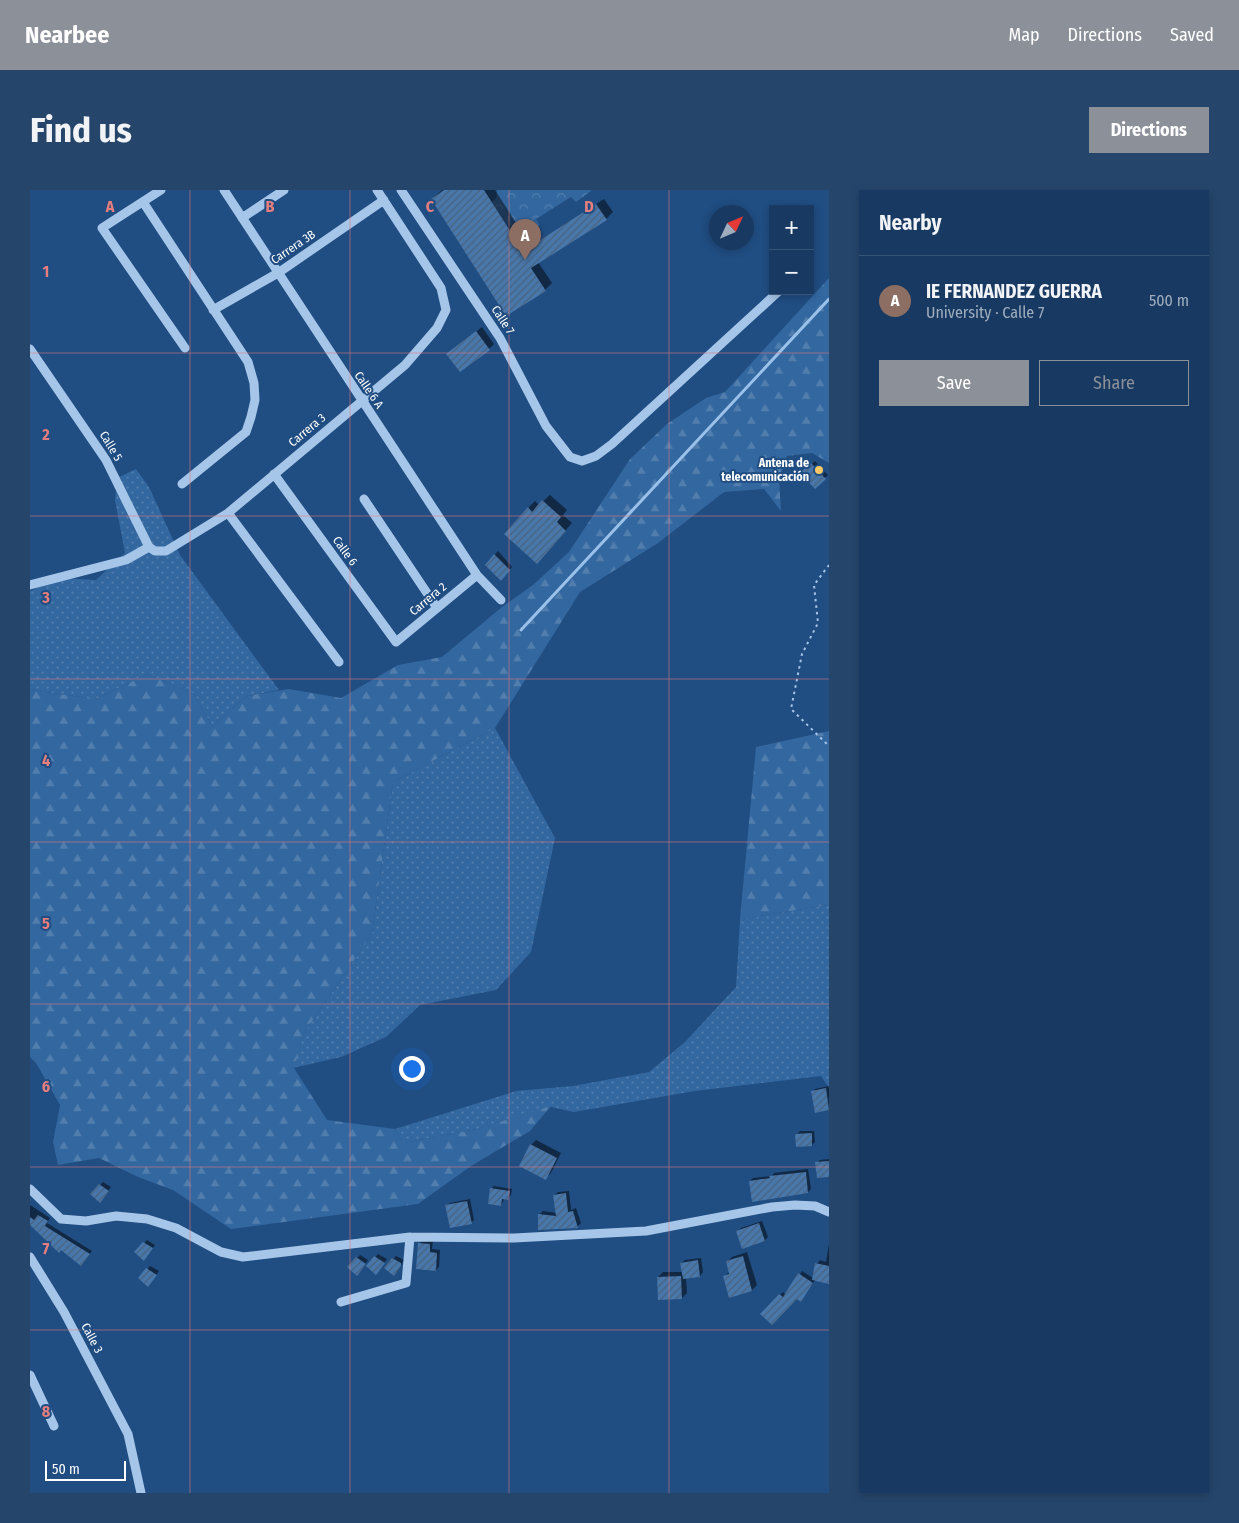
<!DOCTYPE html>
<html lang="en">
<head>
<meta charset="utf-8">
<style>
	body { margin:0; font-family:"Fira Sans Condensed",sans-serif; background:#25456b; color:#f1f3f6 }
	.controls { position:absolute; right:15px; top:15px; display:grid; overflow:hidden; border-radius:0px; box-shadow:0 2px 8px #0003 }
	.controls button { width:45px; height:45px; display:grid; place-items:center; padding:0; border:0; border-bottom:1px solid #365477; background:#183a62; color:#f1f3f6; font:25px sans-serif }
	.compass { position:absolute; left:679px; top:15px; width:45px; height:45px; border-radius:50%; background:#183a62; box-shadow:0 2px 8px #0003; rotate:46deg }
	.scale { position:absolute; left:15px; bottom:12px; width:81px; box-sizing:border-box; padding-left:5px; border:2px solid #fff; border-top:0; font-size:14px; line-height:18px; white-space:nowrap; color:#fff; -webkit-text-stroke:4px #204d82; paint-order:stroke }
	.you { position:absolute; left:381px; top:878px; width:18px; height:18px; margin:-12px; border:4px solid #fff; border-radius:50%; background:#1a73e8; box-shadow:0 0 0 8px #1a73e833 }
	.badge { display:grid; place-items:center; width:32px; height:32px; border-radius:50%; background:#8c9099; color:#fff; font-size:16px; font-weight:700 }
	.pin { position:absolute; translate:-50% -41px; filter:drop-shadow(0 1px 2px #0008) }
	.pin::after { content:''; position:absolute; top:26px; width:18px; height:15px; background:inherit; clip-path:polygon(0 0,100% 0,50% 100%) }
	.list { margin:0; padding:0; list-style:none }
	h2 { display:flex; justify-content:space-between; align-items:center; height:65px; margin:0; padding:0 20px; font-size:21px }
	h2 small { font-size:16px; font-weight:400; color:#9fadbe }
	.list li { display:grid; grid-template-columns:32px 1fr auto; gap:15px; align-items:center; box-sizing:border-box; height:90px; padding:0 20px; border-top:1px solid #365477 }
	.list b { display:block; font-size:19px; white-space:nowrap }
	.list p { margin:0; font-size:16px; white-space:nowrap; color:#9fadbe }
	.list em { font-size:16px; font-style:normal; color:#9fadbe }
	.actions { display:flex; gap:10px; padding:15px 20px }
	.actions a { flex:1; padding:11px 0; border:1px solid #8c9099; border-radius:0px; text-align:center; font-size:18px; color:#8c9099 }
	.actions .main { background:#8c9099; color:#fff }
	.map { position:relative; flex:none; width:799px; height:1303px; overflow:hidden; border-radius:0px }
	header { display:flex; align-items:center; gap:30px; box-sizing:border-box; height:70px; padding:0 25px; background:#8c9099; color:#fff }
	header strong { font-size:24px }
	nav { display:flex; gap:28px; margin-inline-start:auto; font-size:18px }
	.intro { display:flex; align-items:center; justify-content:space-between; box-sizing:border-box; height:120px; padding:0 30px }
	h1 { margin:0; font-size:35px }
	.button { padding:12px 22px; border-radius:0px; background:#8c9099; color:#fff; font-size:18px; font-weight:700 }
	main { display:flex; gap:30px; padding:0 30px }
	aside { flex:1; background:#183a62; border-radius:0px; box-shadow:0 2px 8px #0003 }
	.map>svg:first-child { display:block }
	.grass { fill:url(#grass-dots) }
	.forest { fill:url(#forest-firs) }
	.park { fill:url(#park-crowns) }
	.shadow { fill:#0007 }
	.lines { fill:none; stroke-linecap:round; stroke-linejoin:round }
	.stream { stroke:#9ac1ea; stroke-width:3 }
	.building { fill:url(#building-hatch) }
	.path { stroke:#a6c6e9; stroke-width:2; stroke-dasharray:2.5 4; stroke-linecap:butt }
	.minor { stroke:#a6c6e9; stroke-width:9 }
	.grid { fill:none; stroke:#e67e7e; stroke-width:1; stroke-opacity:0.55 }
	.poi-dot { fill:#f6c966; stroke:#204d82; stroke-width:2 }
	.labels { text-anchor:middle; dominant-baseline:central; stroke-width:4; stroke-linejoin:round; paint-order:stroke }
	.street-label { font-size:12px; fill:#fff; stroke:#204d82 }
	.poi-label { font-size:12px; font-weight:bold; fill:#fff; stroke:#204d82; text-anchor:end }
	.grid-label { font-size:16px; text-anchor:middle; font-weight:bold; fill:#e67e7e; stroke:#204d82; stroke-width:4; stroke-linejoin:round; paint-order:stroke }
</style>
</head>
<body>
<header>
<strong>Nearbee</strong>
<nav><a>Map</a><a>Directions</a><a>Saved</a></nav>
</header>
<div class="intro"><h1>Find us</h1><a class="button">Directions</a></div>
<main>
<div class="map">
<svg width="799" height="1303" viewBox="0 0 799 1303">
	<defs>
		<pattern id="grass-dots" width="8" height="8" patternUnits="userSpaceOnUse" patternTransform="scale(1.25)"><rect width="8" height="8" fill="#3367a0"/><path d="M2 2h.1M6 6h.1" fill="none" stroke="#527eae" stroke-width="1.8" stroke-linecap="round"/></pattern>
		<pattern id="forest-firs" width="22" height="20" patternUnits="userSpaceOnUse" patternTransform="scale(1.25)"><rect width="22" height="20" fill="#3367a0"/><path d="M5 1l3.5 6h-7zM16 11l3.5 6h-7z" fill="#527eae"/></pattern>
		<pattern id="park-crowns" width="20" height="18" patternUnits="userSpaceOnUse" patternTransform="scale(1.25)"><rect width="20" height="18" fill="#3367a0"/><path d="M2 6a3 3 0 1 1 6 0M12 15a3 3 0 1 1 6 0" fill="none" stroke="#527eae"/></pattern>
		<pattern id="building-hatch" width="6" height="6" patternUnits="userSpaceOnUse" patternTransform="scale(1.25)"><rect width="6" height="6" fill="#4877ab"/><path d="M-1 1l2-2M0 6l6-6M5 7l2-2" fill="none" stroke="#4a627c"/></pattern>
	</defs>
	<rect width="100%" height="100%" fill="#204d82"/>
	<path class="grass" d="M106,279L119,297L150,365L249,500L217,506L182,536L164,504L117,484L66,509L0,500V401L32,388L66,390L95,363L85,310L87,288Z
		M465,538L525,648L501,762L466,800L390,815L356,847L311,867L263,878L274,843L342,744L363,592Z
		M799,715V898L791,886L665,901L544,922L521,917L447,939L373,953L365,939L486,901L543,896L619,882L655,852L706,797L710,729Z"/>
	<path class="forest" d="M799,88V273L782,263L757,266L749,288L751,321L734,299L694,302L628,353L550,402L465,538L363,592L342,744L274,843L264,878L297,930L365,939L373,953L447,939L521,916L500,941L441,976L388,1014L201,1039L143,1000L108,987L69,968L28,975L23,952L30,915L6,873L0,867V500L66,509L117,484L164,504L182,536L217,506L259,499L311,508L368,475L412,467L472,417L503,395L539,362L600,269L637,234L676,208L695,202Z
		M799,541V715L710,729L726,557Z"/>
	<path class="park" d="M467,0H560L561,1L546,12L541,7L506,29L510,35L499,41L476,35L462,12L466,8Z"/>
	<path class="shadow" d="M412,0H465L501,56L574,9L583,22L576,29L508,72L522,93L515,100L402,9Z
		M452,137L464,154L459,159L418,164Z
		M785,271L798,285L785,297L772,283Z
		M520,305L537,320L533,325L542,333L514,365L498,318L505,311L509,315Z
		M468,361L482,377L471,390L456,375Z
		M799,896V919L786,921L782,902L785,899Z
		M770,941H784L785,952L782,955L767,944Z
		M506,950L531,963L521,983L516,988L501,955Z
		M799,969V985L787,973L790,970Z
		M778,979L781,999L778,1002L720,991L723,988L742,986L744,983Z
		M73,992L81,997L73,1008L61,1004Z
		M464,996L482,999L481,1005L478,1008H474L473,1012L470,1015L461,999Z
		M539,1001L541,1020L546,1018L551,1033L548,1036L509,1039L510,1024L513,1021L527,1023L525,1005L528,1002Z
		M440,1009L444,1030L441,1033L417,1016L420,1013Z
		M0,1015L20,1028L17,1033L62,1061L54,1072L0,1034Z
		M732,1031L738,1047L735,1050L713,1057L707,1042L711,1038Z
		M117,1050L125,1055L117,1066L106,1062Z
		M392,1051H403L402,1059L410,1060L409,1077L406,1080L389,1054Z
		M799,1054V1093L785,1090L774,1107H767L732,1123L753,1102L756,1105L772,1081L783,1088L787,1074L790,1070L796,1072Z
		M717,1062L727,1095L722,1100L694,1087L700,1081L697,1072L702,1067Z
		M348,1064L357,1069L349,1080L337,1076Z
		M330,1065L338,1070L330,1081L319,1077Z
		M366,1066L374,1070L367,1082L355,1078Z
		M671,1068L673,1082L670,1086L656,1088L657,1103L652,1108L628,1087L633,1082H653L652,1073L655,1070Z
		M120,1076L129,1081L121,1092L110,1088Z"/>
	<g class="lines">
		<path class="stream" d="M491,440L799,109"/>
	</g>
	<path class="building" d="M414,0H454L493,61L566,14L577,30L501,78L516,101L476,126L401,9Z
		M446,141L460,160L430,182L416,164Z
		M781,273L796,289L785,299L770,283Z
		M512,310L531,327L527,332L536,341L507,374L474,344L498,317L502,322Z
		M464,364L480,380L471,391L455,375Z
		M796,898L799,920L785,923L781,901Z
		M782,943V956L766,957L765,944Z
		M500,954L527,968L516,990L489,976Z
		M799,971V987L787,988L785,972Z
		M776,982L778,1003L722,1012L719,991L740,988L739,986Z
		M69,994L79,1001L70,1013L60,1004Z
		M460,998L480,1001L478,1010L472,1009L471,1016L458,1014Z
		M536,1003L538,1022L543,1021L548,1038L508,1040V1024L526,1026L523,1005Z
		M437,1011L442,1034L420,1038L415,1015Z
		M8,1025L18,1031L15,1036L60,1064L51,1076L31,1060L29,1063L0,1035V1027L4,1030Z
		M729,1033L735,1051L712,1059L706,1041Z
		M113,1052L123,1058L114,1071L104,1062Z
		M388,1053L400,1054V1062L407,1063L406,1081L386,1079Z
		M344,1066L355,1073L346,1085L336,1076Z
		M713,1066L722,1101L699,1108L693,1086L699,1084L696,1071Z
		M326,1067L336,1074L327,1086L317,1077Z
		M362,1068L371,1073V1076L364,1086L354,1078Z
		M668,1070L670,1087L653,1089L650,1073Z
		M785,1073L799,1076V1094L782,1090Z
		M116,1078L127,1085L118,1097L108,1088Z
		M768,1083L783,1093L771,1112L767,1109L742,1135L730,1124L749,1104L753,1107Z
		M651,1086L652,1109L628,1110L627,1087Z"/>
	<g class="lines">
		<path class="path" d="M799,375L784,395L788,433L772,464L761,519L799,556"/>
		<path class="minor" d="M131,0L72,38L155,158
			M194,0L447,385L471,410
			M371,0L470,148L516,236L540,267L552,271L566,266L582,254L749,101
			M113,12L218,172L224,193L225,210L221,227L216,242L152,294
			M212,28L254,0
			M183,120L248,83L354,10
			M0,159L76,270L119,357L125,361H136L198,323L375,175L407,138L416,120L411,98L347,0
			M244,284L366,452L447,385
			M334,309L407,418
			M198,323L309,472
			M0,395L96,370L119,357
			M0,999L31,1029L56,1031L86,1026L117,1029L146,1038L191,1062L213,1067L380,1047L484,1048L616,1041L742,1017L765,1015L785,1016L799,1022
			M0,1067L34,1122L98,1244L111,1303
			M311,1112L376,1093L380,1047
			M0,1185L24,1236"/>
	</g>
	<path class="grid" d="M160,0V1303M320,0V1303M479,0V1303M639,0V1303M0,163H799M0,326H799M0,489H799M0,652H799M0,814H799M0,977H799M0,1140H799"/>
	<circle class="poi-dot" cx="789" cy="280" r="5"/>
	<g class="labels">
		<g class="street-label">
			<text transform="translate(263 57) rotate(-34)">Carrera 3B</text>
			<text transform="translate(473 130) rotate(57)">Calle 7</text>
			<text transform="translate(339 200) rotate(56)">Calle 6 A</text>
			<text transform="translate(277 240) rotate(-40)">Carrera 3</text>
			<text transform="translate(81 256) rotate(59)">Calle 5</text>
			<text transform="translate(315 361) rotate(54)">Calle 6</text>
			<text transform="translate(398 409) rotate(-40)">Carrera 2</text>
			<text transform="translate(62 1148) rotate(62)">Calle 3</text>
		</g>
		<g class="poi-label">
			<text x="779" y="273">Antena de<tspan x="779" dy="14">telecomunicación</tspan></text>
		</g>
	</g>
	<g class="grid-label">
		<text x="80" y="22">A</text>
		<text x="240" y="22">B</text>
		<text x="400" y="22">C</text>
		<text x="559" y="22">D</text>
		<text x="16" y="87">1</text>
		<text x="16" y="250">2</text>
		<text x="16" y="413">3</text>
		<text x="16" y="576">4</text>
		<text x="16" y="739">5</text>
		<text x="16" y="902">6</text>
		<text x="16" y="1064">7</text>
		<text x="16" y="1227">8</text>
	</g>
</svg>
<div class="controls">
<button>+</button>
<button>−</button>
</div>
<svg class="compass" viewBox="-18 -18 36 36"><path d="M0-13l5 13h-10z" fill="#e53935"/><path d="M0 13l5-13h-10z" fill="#9fadbe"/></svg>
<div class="scale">50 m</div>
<div class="you"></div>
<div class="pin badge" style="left:495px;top:70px;background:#8d6e63">A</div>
</div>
<aside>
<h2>Nearby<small></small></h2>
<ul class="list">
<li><span class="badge" style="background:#8d6e63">A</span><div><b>IE FERNANDEZ GUERRA</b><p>University · Calle 7</p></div><em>500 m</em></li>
</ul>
<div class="actions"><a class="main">Save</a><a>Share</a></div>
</aside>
</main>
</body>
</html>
